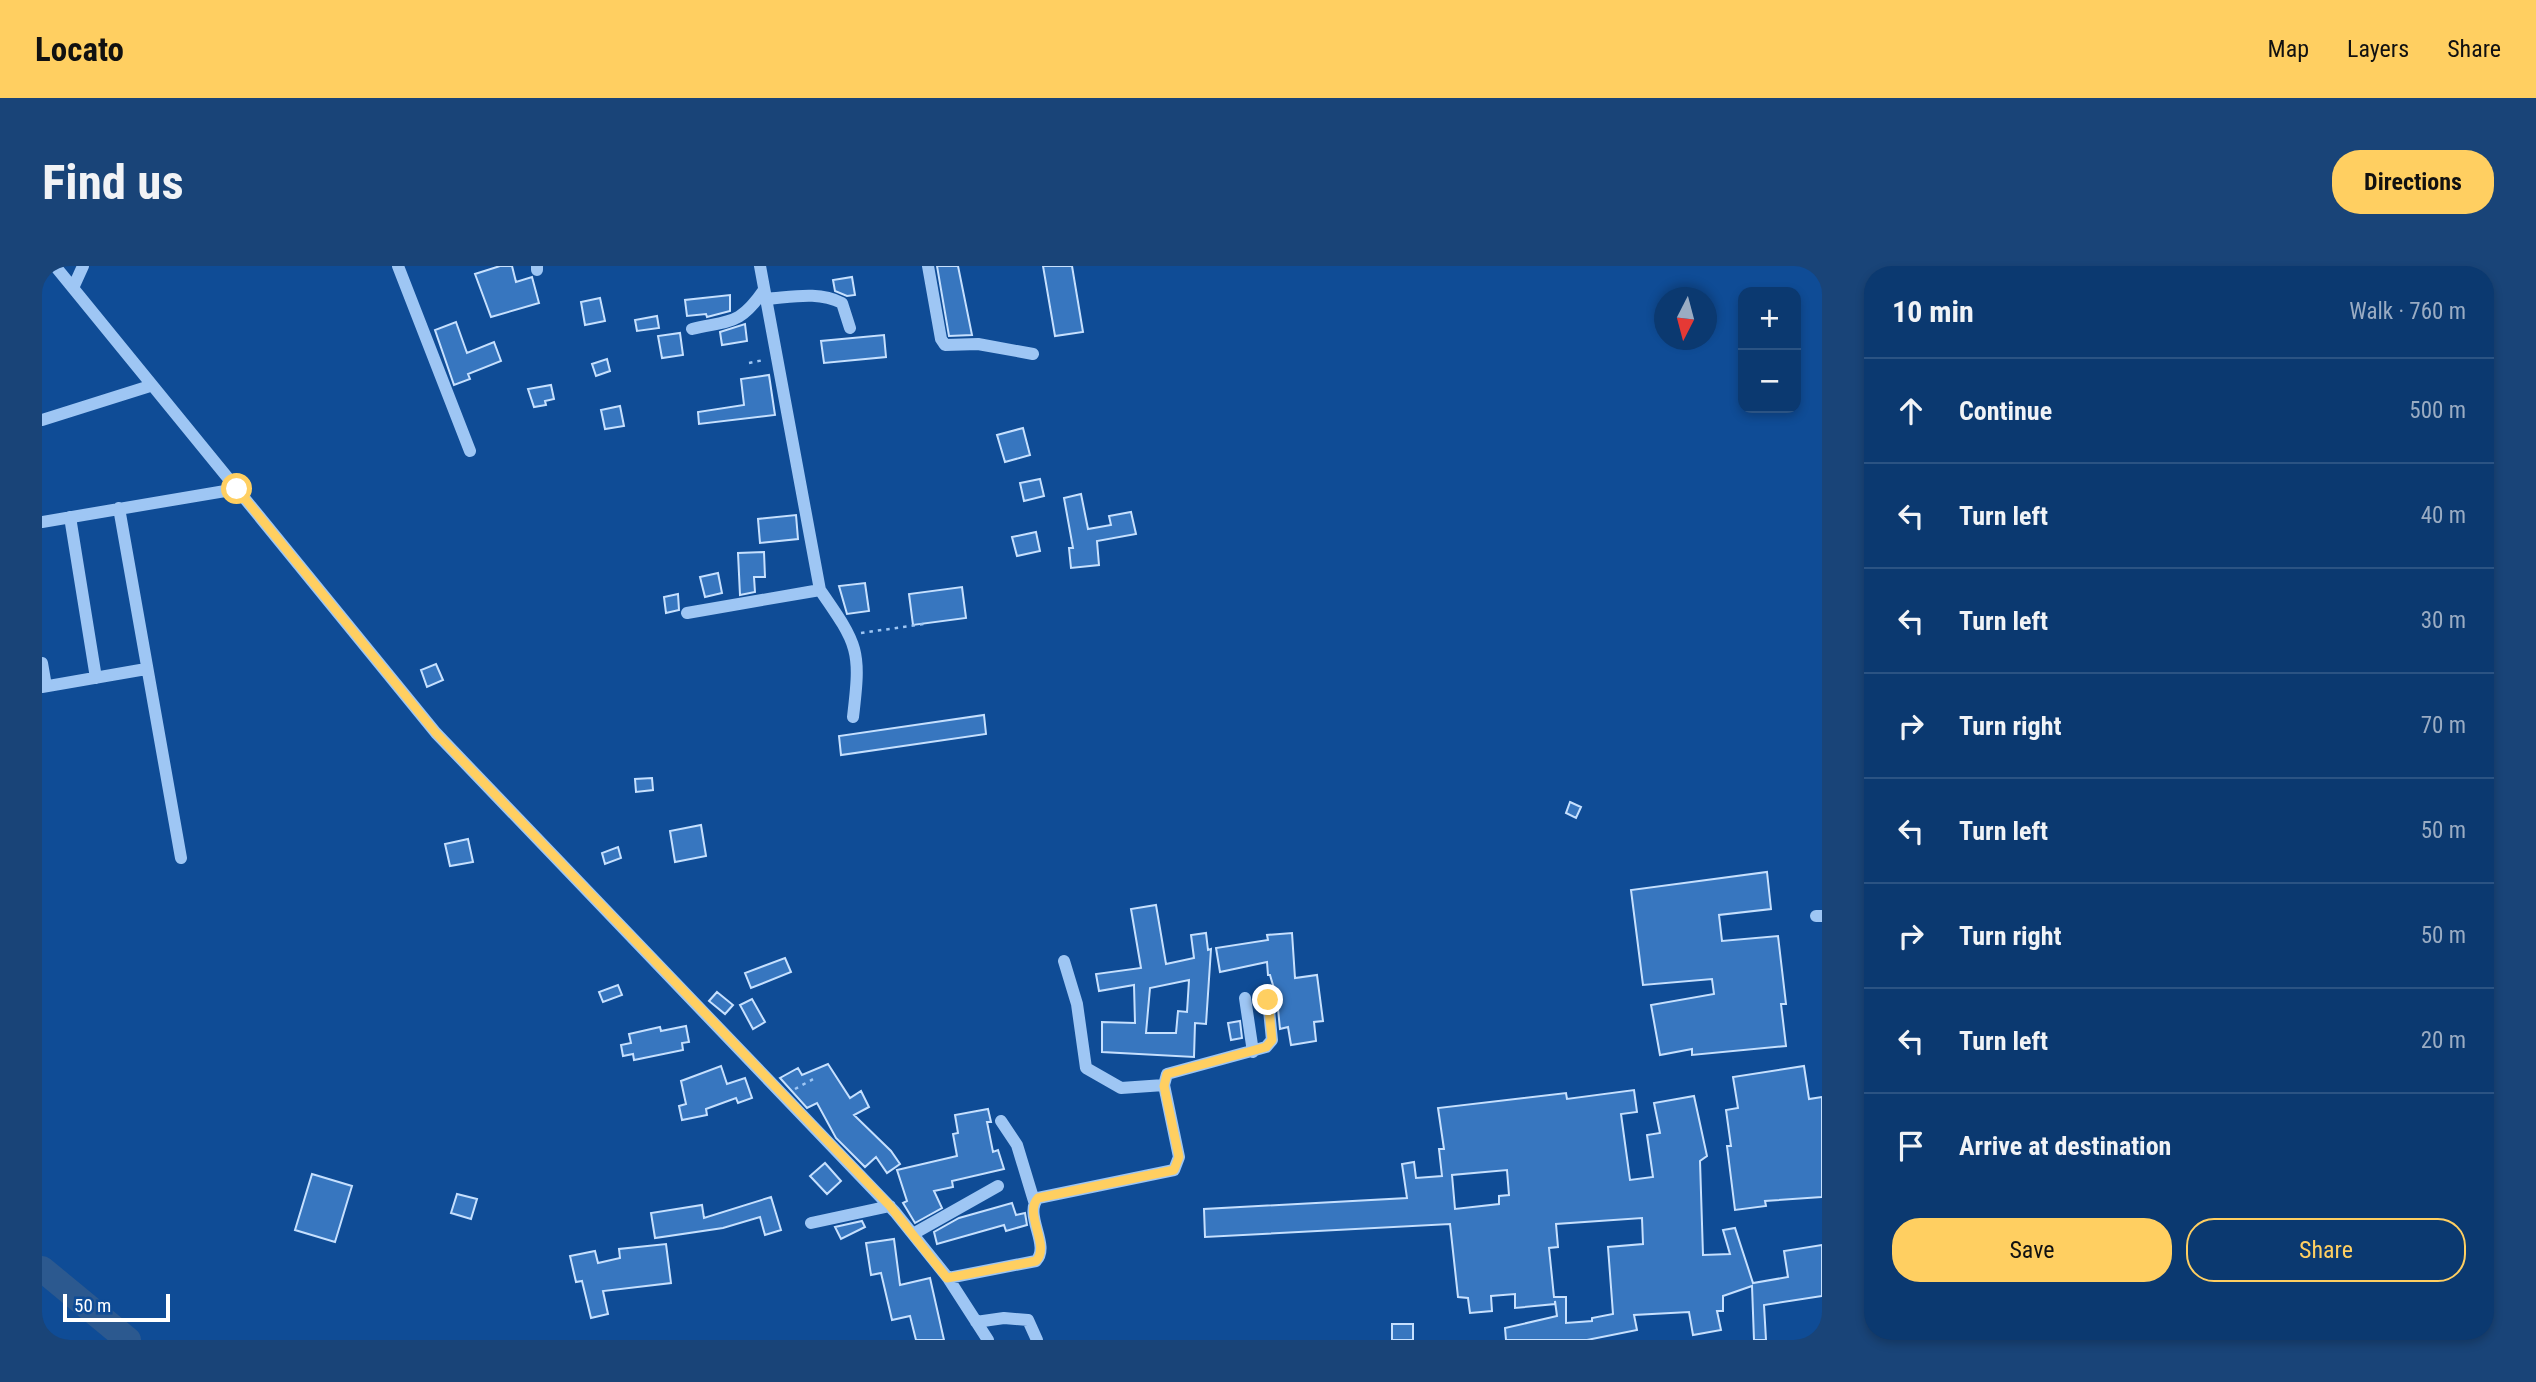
<!DOCTYPE html>
<html lang="en">
<head>
<meta charset="utf-8">
<style>
	body { margin:0; font-family:"Roboto Condensed",sans-serif; background:#194478; color:#f1f3f6 }
	.controls { position:absolute; right:21px; top:21px; display:grid; overflow:hidden; border-radius:14px; box-shadow:0 4px 10px #0003 }
	.controls button { width:63px; height:63px; display:grid; place-items:center; padding:0; border:0; border-bottom:2px solid #2b5383; background:#0b3970; color:#f1f3f6; font:35px sans-serif }
	.compass { position:absolute; left:1612px; top:21px; width:63px; height:63px; border-radius:50%; background:#0b3970; box-shadow:0 4px 10px #0003; rotate:186deg }
	.scale { position:absolute; left:21px; bottom:18px; width:107px; box-sizing:border-box; padding-left:7px; border:4px solid #fff; border-top:0; font-size:19px; line-height:24px; white-space:nowrap; color:#fff; -webkit-text-stroke:5px #0f4c96; paint-order:stroke }
	.stop { position:absolute; width:21px; height:21px; margin:-16px; border:5px solid #ffcf61; border-radius:50%; background:#fff }
	.stop.end { background:#ffcf61; border-color:#fff; box-shadow:0 2px 7px #0008 }
	.list { margin:0; padding:0; list-style:none }
	h2 { display:flex; justify-content:space-between; align-items:center; height:91px; margin:0; padding:0 28px; font-size:30px }
	h2 small { font-size:23px; font-weight:400; color:#9aacc3 }
	.list li { display:grid; grid-template-columns:46px 1fr auto; gap:21px; align-items:center; box-sizing:border-box; height:105px; padding:0 28px; border-top:2px solid #2b5383 }
	.list b { display:block; font-size:26px; white-space:nowrap }
	.list em { font-size:23px; font-style:normal; color:#9aacc3 }
	.actions { display:flex; gap:14px; padding:21px 28px }
	.actions a { flex:1; padding:16px 0; border:2px solid #ffcf61; border-radius:28px; text-align:center; font-size:24px; color:#ffcf61 }
	.actions .main { background:#ffcf61; color:#111 }
	.icon { flex:none; width:38px; height:38px; fill:none; stroke:currentColor; stroke-width:2; stroke-linecap:round; stroke-linejoin:round }
	.map { position:relative; flex:none; width:1780px; height:1074px; overflow:hidden; border-radius:28px }
	header { display:flex; align-items:center; gap:42px; box-sizing:border-box; height:98px; padding:0 35px; background:#ffcf61; color:#111 }
	header strong { font-size:33px }
	nav { display:flex; gap:38px; margin-inline-start:auto; font-size:24px }
	.intro { display:flex; align-items:center; justify-content:space-between; box-sizing:border-box; height:168px; padding:0 42px }
	h1 { margin:0; font-size:49px }
	.button { padding:18px 32px; border-radius:28px; background:#ffcf61; color:#111; font-size:24px; font-weight:700 }
	main { display:flex; gap:42px; padding:0 42px }
	aside { flex:1; background:#0b3970; border-radius:28px; box-shadow:0 4px 10px #0003 }
	.map>svg:first-child { display:block }
	.lines { fill:none; stroke-linecap:round; stroke-linejoin:round }
	.river { stroke:#2c598f; stroke-width:26 }
	.building { fill:#3776bf; stroke:#c6e0fe; stroke-width:2; fill-rule:evenodd }
	.path { stroke:#9ec6f4; stroke-width:2.5; stroke-dasharray:3.5 5; stroke-linecap:butt }
	.minor { stroke:#9ec6f4; stroke-width:12 }
	.route { stroke:#ffcf61; stroke-width:9 }
</style>
</head>
<body>
<header>
<strong>Locato</strong>
<nav><a>Map</a><a>Layers</a><a>Share</a></nav>
</header>
<div class="intro"><h1>Find us</h1><a class="button">Directions</a></div>
<main>
<div class="map">
<svg width="1780" height="1074" viewBox="0 0 1780 1074">
	<rect width="100%" height="100%" fill="#0f4c96"/>
	<g class="lines">
		<path class="river" d="M0,1003L86,1074"/>
	</g>
	<path class="building" d="M458,0H470L474,16L490,11L497,37L449,51L433,8Z
		M895,0H916L930,69L907,70Z
		M1001,0H1030L1041,66L1013,70Z
		M810,11L813,29L805,30L793,25L791,14Z
		M688,29V45L665,51L664,48L645,50L643,34Z
		M558,32L563,55L543,59L539,36Z
		M615,50L617,62L595,65L593,54Z
		M414,56L425,87L452,76L459,95L426,108L428,113L412,119L393,64Z
		M703,58L705,75L680,79L678,66Z
		M638,67L641,89L620,92L616,70Z
		M842,69L844,91L782,97L779,75Z
		M565,93L568,105L554,110L550,98Z
		M727,109L733,149L657,158L656,146L702,139L699,113Z
		M509,119L512,133L503,135L504,139L492,141L486,123Z
		M578,140L582,160L563,163L559,144Z
		M981,162L988,189L963,196L955,169Z
		M998,213L1002,230L982,235L978,217Z
		M1039,228L1046,263L1069,259L1067,250L1089,246L1094,268L1055,275L1057,299L1029,302L1027,282H1031L1022,232Z
		M754,249L756,273L718,277L716,253Z
		M994,266L998,285L975,290L970,271Z
		M722,286L723,311H712L713,326L698,329L696,287Z
		M676,307L680,327L663,331L658,311Z
		M823,317L827,345L805,348L797,320Z
		M920,321L924,352L871,359L867,328Z
		M636,328L637,344L624,347L622,331Z
		M394,398L401,414L385,421L379,404Z
		M942,449L944,468L799,489L797,470Z
		M610,512L611,524L594,526L593,513Z
		M1528,536L1539,541L1534,552L1524,547Z
		M659,559L664,590L633,596L628,565Z
		M426,573L431,596L408,600L403,578Z
		M576,581L579,592L563,598L560,587Z
		M1725,606L1729,643L1677,649L1680,675L1736,670L1744,738H1739L1744,780L1650,789V783L1618,789L1609,739L1672,728L1670,713L1601,719L1589,624Z
		M1114,639L1124,698L1152,692L1149,669L1164,667L1166,684L1169,683L1164,758L1153,757L1152,791L1060,786V756L1093,757L1092,719L1057,725L1054,708L1099,702L1089,643ZM1147,714L1145,746L1136,745L1134,767H1104L1108,722Z
		M1250,667L1253,712L1275,709L1281,755L1272,756L1274,775L1249,779L1246,761L1238,763L1235,733L1228,709H1226L1225,696L1178,706L1174,682L1226,674L1225,669Z
		M743,692L749,706L709,722L703,707Z
		M576,719L580,729L561,736L557,726Z
		M675,726L691,739L683,748L667,735Z
		M710,733L723,756L711,763L698,739Z
		M1198,755L1200,772L1189,774L1186,757Z
		M644,760L647,776L640,777L641,784L592,794L591,788L581,790L579,779L589,777L587,768L618,761L619,765Z
		M786,798L808,832L819,825L827,841L812,849L849,885L858,898L845,907L834,891L823,901L794,872L775,837L765,842L738,812L756,802L760,809Z
		M679,800L685,818L703,812L710,832L696,837L694,832L664,843L665,849L640,854L637,840L644,838L639,815Z
		M1762,800L1767,833L1780,831V931L1723,935L1724,940L1693,944L1685,880H1689L1684,844L1696,842L1691,811Z
		M1592,824L1595,846L1579,848L1588,914L1611,911L1605,869L1618,867L1612,837L1652,830L1665,890L1658,895L1661,989L1688,988L1681,964L1693,962L1711,1017L1746,1011L1742,985L1780,979V1030L1722,1039L1724,1074H1712L1710,1020L1681,1030V1045H1675L1679,1064L1651,1069L1647,1046L1592,1049L1595,1064L1545,1074H1464L1463,1062L1515,1050L1513,1035V1038L1473,1042V1028L1449,1030L1450,1045L1428,1047L1426,1032L1416,1031L1408,958L1163,971L1162,943L1365,932L1360,898L1372,896L1374,912L1400,910L1397,883H1402L1396,842L1524,827L1525,833ZM1465,904L1467,929L1457,930V938L1413,943L1410,909ZM1600,952L1601,978L1566,981L1571,1048L1550,1052V1055L1524,1057V1031H1512L1507,982L1516,981L1514,958Z
		M946,843L949,856H945L951,886L956,884L962,903L910,915L911,921L892,925L900,942L873,957L861,937L865,935L855,904L915,890L911,868L916,867L913,849Z
		M783,897L799,915L785,928L768,910Z
		M270,908L310,920L293,976L253,964Z
		M415,928L435,933L429,953L409,947Z
		M729,931L739,964L723,969L718,951L681,962L613,972L609,947L660,939L662,952Z
		M970,937L974,949L983,947L985,959L964,965L962,959L895,978L892,966L917,952Z
		M820,955L823,961L799,973L793,961Z
		M852,973L858,1019L888,1012L902,1074H874L868,1050L850,1054L839,1007L829,1009L824,977Z
		M624,978L629,1017L561,1025L566,1048L549,1052L540,1015L534,1016L528,990L553,985L556,997L578,992L577,983Z
		M1350,1058H1371V1074H1350Z"/>
	<g class="lines">
		<path class="path" d="M707,97L722,94
			M819,367L882,358
			M753,823L775,811"/>
		<path class="minor" d="M13,0L394,467L853,946L906,1012L946,1074
			M356,0L428,185
			M495,0V4
			M718,0L778,324C817,380 819,384 811,451
			M886,0L899,73L903,79L936,78L991,88
			M31,22L41,0
			M724,33C751,31 776,25 800,37L808,62
			M650,63C689,54 698,59 722,24
			M0,154L108,120
			M77,242L139,592
			M28,251L54,412
			M0,256L195,223
			M645,347L778,324
			M0,397L4,420
			M0,421L104,403
			M1774,650H1780
			M1022,695L1035,738L1044,802L1079,822L1122,819
			M1203,732L1211,786
			M959,855L975,879L992,935
			M769,957L848,940
			M871,968L956,920
			M906,1012L994,995C1009,979 981,949 996,932L1132,904L1137,891L1122,819L1125,808L1224,781L1230,774L1226,734
			M934,1056L962,1052L986,1054L995,1074"/>
	</g>
	<g class="lines">
		<path class="route" d="M195,223L394,467L848,940L905,1012L994,995C1009,979 981,948 996,932L1132,904L1137,891L1122,820L1125,808L1224,781L1230,774L1226,734"/>
	</g>
</svg>
<div class="controls">
<button>+</button>
<button>−</button>
</div>
<svg class="compass" viewBox="-18 -18 36 36"><path d="M0-13l5 13h-10z" fill="#e53935"/><path d="M0 13l5-13h-10z" fill="#9aacc3"/></svg>
<div class="scale">50 m</div>
<div class="stop" style="left:195px;top:223px"></div>
<div class="stop end" style="left:1226px;top:734px"></div>
</div>
<aside>
<h2>10 min<small>Walk · 760 m</small></h2>
<ul class="list">
<li><svg class="icon" aria-label="ahead" viewBox="0 0 24 24"><path d="M12 20V5M6 11l6-6 6 6"/></svg><div><b>Continue</b></div><em>500 m</em></li>
<li><svg class="icon" aria-label="left" viewBox="0 0 24 24"><path d="M17 20v-9H6M10 6l-5 5 5 5"/></svg><div><b>Turn left</b></div><em>40 m</em></li>
<li><svg class="icon" aria-label="left" viewBox="0 0 24 24"><path d="M17 20v-9H6M10 6l-5 5 5 5"/></svg><div><b>Turn left</b></div><em>30 m</em></li>
<li><svg class="icon" aria-label="right" viewBox="0 0 24 24"><path d="M7 20v-9h11M14 6l5 5-5 5"/></svg><div><b>Turn right</b></div><em>70 m</em></li>
<li><svg class="icon" aria-label="left" viewBox="0 0 24 24"><path d="M17 20v-9H6M10 6l-5 5 5 5"/></svg><div><b>Turn left</b></div><em>50 m</em></li>
<li><svg class="icon" aria-label="right" viewBox="0 0 24 24"><path d="M7 20v-9h11M14 6l5 5-5 5"/></svg><div><b>Turn right</b></div><em>50 m</em></li>
<li><svg class="icon" aria-label="left" viewBox="0 0 24 24"><path d="M17 20v-9H6M10 6l-5 5 5 5"/></svg><div><b>Turn left</b></div><em>20 m</em></li>
<li><svg class="icon" aria-label="arrive" viewBox="0 0 24 24"><path d="M6 21V4h12l-3 4 3 4H6"/></svg><div><b>Arrive at destination</b></div></li>
</ul>
<div class="actions"><a class="main">Save</a><a>Share</a></div>
</aside>
</main>
</body>
</html>
